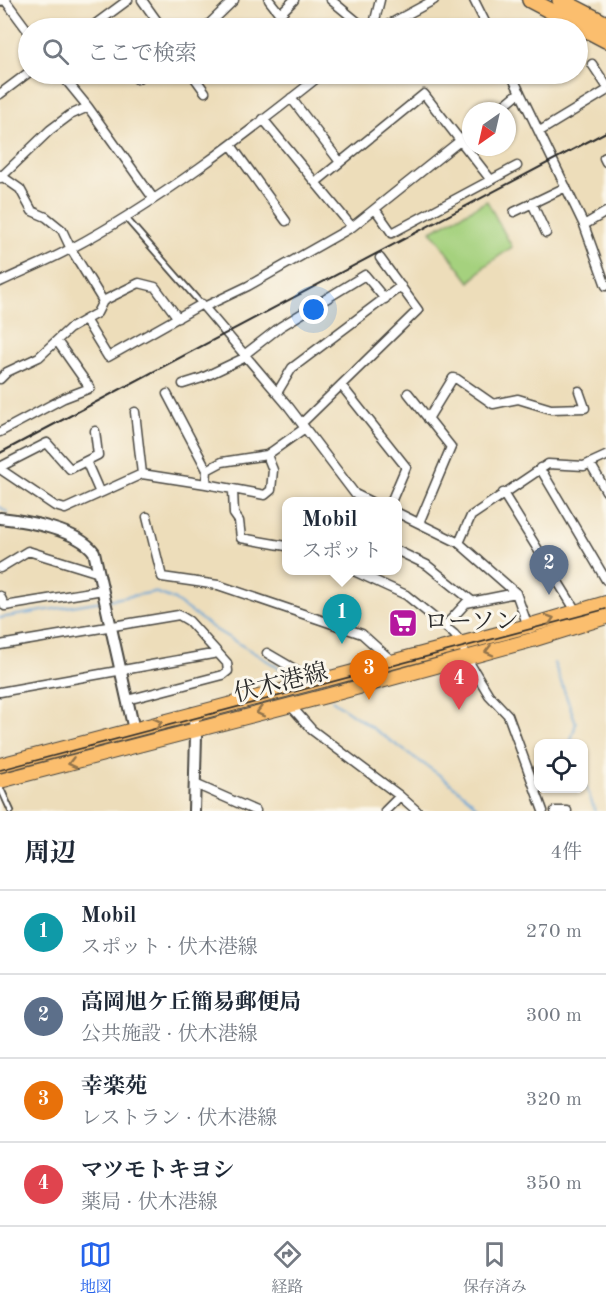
<!DOCTYPE html>
<html lang="ja">
<head>
<meta charset="utf-8">
<style>
	body { margin:0; font-family:"Old Standard TT","Noto Serif JP",serif; background:#f6f6f7; color:#1f2937 }
	.controls { position:absolute; right:18px; bottom:18px; display:grid; overflow:hidden; border-radius:12px; box-shadow:0 2px 4px #0004 }
	.controls button { width:54px; height:54px; display:grid; place-items:center; padding:0; border:0; border-bottom:2px solid #e0e1e3; background:#fff; color:#1f2937; font:30px sans-serif }
	.compass { position:absolute; left:462px; top:102px; width:54px; height:54px; border-radius:50%; background:#fff; box-shadow:0 2px 4px #0004; rotate:214deg }
	.you { position:absolute; left:314px; top:310px; width:21px; height:21px; margin:-15px; border:4px solid #fff; border-radius:50%; background:#1a73e8; box-shadow:0 0 0 9px #1a73e833 }
	.badge { display:grid; place-items:center; width:39px; height:39px; border-radius:50%; background:#2563eb; color:#fff; font-size:20px; font-weight:700 }
	.pin { position:absolute; translate:-50% -50px; filter:drop-shadow(0 2px 3px #0008) }
	.pin::after { content:''; position:absolute; top:32px; width:21px; height:18px; background:inherit; clip-path:polygon(0 0,100% 0,50% 100%) }
	.popup { position:absolute; left:282px; top:497px; width:120px; height:78px; box-sizing:border-box; display:grid; place-content:center; border-radius:12px; background:#fff; filter:drop-shadow(0 2px 4px #0005); font-size:20px; white-space:nowrap; color:#747a83 }
	.popup b { font-size:22px; color:#1f2937 }
	.popup::after { content:''; position:absolute; left:50%; top:100%; margin-left:-12px; border:12px solid transparent; border-top-color:#fff }
	.list { margin:0; padding:0; list-style:none }
	h2 { display:flex; justify-content:space-between; align-items:center; height:78px; margin:0; padding:0 24px; font-size:26px }
	h2 small { font-size:20px; font-weight:400; color:#747a83 }
	.list li { display:grid; grid-template-columns:39px 1fr auto; gap:18px; align-items:center; box-sizing:border-box; height:84px; padding:0 24px; border-top:2px solid #e0e1e3 }
	.list b { display:block; font-size:22px; white-space:nowrap }
	.list p { margin:0; font-size:20px; white-space:nowrap; color:#747a83 }
	.list em { font-size:20px; font-style:normal; color:#747a83 }
	.icon { flex:none; width:33px; height:33px; fill:none; stroke:currentColor; stroke-width:2; stroke-linecap:round; stroke-linejoin:round }
	.map { position:relative; flex:none; width:606px; height:811px; overflow:hidden }
	.search { position:absolute; background:#fff; box-shadow:0 2px 4px #0004; left:18px; right:18px; top:18px; height:66px; display:flex; align-items:center; gap:15px; box-sizing:border-box; padding:0 21px; border-radius:33px; color:#747a83; font-size:22px }
	.sheet { height:414px; background:#fff }
	nav { display:flex; justify-content:space-around; align-items:center; box-sizing:border-box; height:84px; border-top:2px solid #e0e1e3; background:#fff; font-size:16px; color:#747a83 }
	nav a { display:grid; justify-items:center; gap:3px }
	nav .on { color:#2563eb }
	.map>svg:first-child { display:block }
	.green { fill:#a5d17e; stroke:#687e54; stroke-width:1.5 }
	.lines { fill:none; stroke-linecap:round; stroke-linejoin:round }
	.stream { stroke:#63a2d5; stroke-width:2 }
	.service-casing { stroke:#484640; stroke-width:8 }
	.minor-casing { stroke:#484640; stroke-width:11 }
	.tertiary-casing { stroke:#484640; stroke-width:14 }
	.primary-casing { stroke:#484640; stroke-width:16 }
	.trunk-casing { stroke:#484640; stroke-width:18 }
	.service { stroke:#fff; stroke-width:4.5 }
	.minor { stroke:#fff; stroke-width:8 }
	.tertiary { stroke:#fff; stroke-width:10 }
	.primary { stroke:#fbbe6e; stroke-width:14 }
	.trunk { stroke:#fbbe6e; stroke-width:15 }
	.tram { stroke:#2b2b2b; stroke-width:1.5 }
	.rail { stroke:#2b2b2b; stroke-width:2 }
	.oneway { stroke:#93744c }
	.labels { text-anchor:middle; dominant-baseline:central; stroke-width:6; stroke-linejoin:round; paint-order:stroke }
	.poi-label { font-size:24px; fill:#2b2b2b; stroke:#fbf7ec; text-anchor:start }
	.street-label { font-size:24px; fill:#2b2b2b; stroke:#fbf7ec }
</style>
</head>
<body>
<div class="map">
<svg width="606" height="811" viewBox="0 0 606 811">
	<rect width="100%" height="100%" fill="#fbf7ec"/>
	<filter id="ink" filterUnits="userSpaceOnUse"><feTurbulence type="fractalNoise" baseFrequency=".0167" numOctaves="2"/><feDisplacementMap in="SourceGraphic" scale="12" xChannelSelector="R" yChannelSelector="G"/><feConvolveMatrix kernelMatrix="1 2 1 2 8 2 1 2 1" color-interpolation-filters="sRGB"/></filter>
	<filter id="wash" filterUnits="userSpaceOnUse"><feTurbulence type="fractalNoise" baseFrequency=".008" numOctaves="4" result="noise"/><feDisplacementMap in="SourceGraphic" scale="24" xChannelSelector="R" yChannelSelector="G"/><feGaussianBlur stdDeviation="1.35" result="paint"/><feColorMatrix in="noise" values="0 0 0 0 0 0 0 0 0 0 0 0 0 0 0 0 0 1.4 0 .05"/><feComposite in="paint" operator="in"/></filter>
	<g filter="url(#wash)">
		<rect width="100%" height="100%" fill="#edddba"/>
		<path class="green" d="M487,201L512,247L485,266L470,282L431,231Z"/>
		<g class="lines">
			<path class="stream" d="M0,507L7,512
				M108,600L155,592L173,599L216,630L301,681
				M0,618L102,601
				M554,663L576,723L570,744
				M332,700L441,776L470,799L480,811
				M584,781L595,811"/>
		</g>
	</g>
	<g filter="url(#ink)">
		<g class="lines">
			<g class="service-casing">
				<path id="service" d="M125,217L202,305
					M0,787L11,811"/>
			</g>
			<g class="minor-casing">
				<path id="minor" d="M5,0L28,31
					M142,0L162,28
					M269,0L280,14L294,0
					M331,0L365,28
					M474,0L488,28
					M90,28L128,0
					M205,28L234,0
					M373,28L380,0
					M382,28L434,0
					M592,64L606,85
					M61,74L88,107L153,198
					M133,74L137,79L144,74
					M192,74L205,92
					M511,74L584,225L606,286
					M0,94L28,73
					M291,98L340,162
					M497,111L520,92
					M263,119L352,227
					M540,131L606,91
					M231,145L286,221
					M606,157L604,158L606,162
					M0,175L20,189L32,211L46,217L62,230L71,249L103,301
					M0,178L50,130L70,115L88,107
					M316,182L424,94L491,180
					M532,203L546,233
					M375,209L392,233L517,166
					M514,212L566,187
					M584,225L606,212
					M0,282C23,271 48,261 70,249C159,202 244,136 322,74
					M86,321L108,357L202,304
					M244,355L280,327L365,275L385,299
					M0,379L7,372L39,357L69,329L97,313L103,301L139,283L155,287L178,318
					M183,384L202,378L246,357
					M341,385L406,467L391,502
					M277,393L292,368L401,286
					M408,393L451,447L419,523
					M135,412L142,474
					M428,419L453,378L457,379L493,404L518,399L551,409L585,408L579,391
					M302,423L418,310L380,258
					M95,431L98,455L86,461L100,493
					M0,432L64,398L90,388L57,341
					M590,463L606,491
					M0,467L47,443L70,469L86,461
					M540,468L606,580
					M0,469L55,506L65,509L142,474L206,484L207,470L167,394
					M207,470L222,462L267,455L305,428
					M206,484L265,495L271,490L273,470L267,455
					M233,490L234,514L239,521L241,538L286,546
					M503,493L576,611
					M371,502L355,494L289,407L204,307L248,286L352,227L471,132
					M398,513L459,543L516,593L529,629
					M147,517L162,577L218,585L362,634L392,661
					M459,543L471,516L548,464L584,466L606,456
					M398,551L427,565L472,601
					M0,568L28,551L99,573
					M357,570L356,572L406,595L454,634L461,642L469,662L489,695L508,715L543,811
					M0,596L5,606L103,590
					M445,626L466,603L516,593
					M0,645L179,615L189,621L227,663L228,671L223,675L127,700
					M267,653L315,681
					M0,692L218,653
					M290,705L312,730L400,796L417,811
					M195,784L256,811
					M385,811L400,796
					M555,811H567"/>
			</g>
			<g class="tertiary-casing">
				<path id="tertiary" d="M0,0H1
					M0,518C27,521 78,530 94,552L134,730
					M193,713L196,735L194,811"/>
			</g>
			<g class="primary-casing">
				<path id="primary" d="M0,765L528,626L606,603
					M0,781L326,696L532,640L606,617"/>
			</g>
			<g class="trunk-casing">
				<path id="trunk" d="M530,0L606,40
					M560,0L606,24"/>
			</g>
			<use href="#service" class="service"/>
			<use href="#minor" class="minor"/>
			<use href="#tertiary" class="tertiary"/>
			<use href="#primary" class="primary"/>
			<use href="#trunk" class="trunk"/>
			<path class="tram" d="M0,770L606,609"/>
			<path class="rail" d="M0,453L606,132"/>
		</g>
		<defs><path id="oneway-chevron" d="M-2-3.5L2.5 0L-2 3.5" fill="none" stroke-width="1.6" stroke-linecap="round" stroke-linejoin="round" transform="scale(1.5)"/></defs>
		<g class="oneway">
			<use href="#oneway-chevron" transform="translate(550 619) rotate(-17)"/>
			<use href="#oneway-chevron" transform="translate(489 651) rotate(166)"/>
			<use href="#oneway-chevron" transform="translate(260 712) rotate(166)"/>
			<use href="#oneway-chevron" transform="translate(158 723) rotate(-15)"/>
			<use href="#oneway-chevron" transform="translate(72 763) rotate(166)"/>
		</g>
	</g>
	<defs>
		<g id="supermarket-square" transform="scale(1.5)"><rect x="-9" y="-9" width="18" height="18" rx="4" fill="#b5179e" stroke="#fbf7ec"/><path d="M-6-5.5h2.5l.6 2H6L4.5 2H-2.5L-4.4-4H-6ZM-1.5 3.2a1.3 1.3 0 1 0 .1 0ZM3 3.2a1.3 1.3 0 1 0 .1 0Z" fill="#fff"/></g>
	</defs>
	<g fill-rule="evenodd">
		<use href="#supermarket-square" x="403" y="623"/>
	</g>
	<g class="labels">
		<g class="poi-label">
			<text x="424" y="623">ローソン</text>
		</g>
		<g class="street-label">
			<text transform="translate(281 684) rotate(-14)">伏木港線</text>
		</g>
	</g>
</svg>
<div class="controls">
<button><svg class="icon" aria-label="locate" viewBox="0 0 24 24"><circle cx="12" cy="12" r="6"/><path d="M12 2v4M12 18v4M2 12h4M18 12h4"/></svg></button>
</div>
<svg class="compass" viewBox="-18 -18 36 36"><path d="M0-13l5 13h-10z" fill="#e53935"/><path d="M0 13l5-13h-10z" fill="#747a83"/></svg>
<div class="you"></div>
<div class="pin badge" style="left:342px;top:644px;background:#0f9aa8">1</div>
<div class="popup"><b>Mobil</b>スポット</div>
<div class="pin badge" style="left:549px;top:595px;background:#5c6f8a">2</div>
<div class="pin badge" style="left:369px;top:700px;background:#e8710a">3</div>
<div class="pin badge" style="left:459px;top:710px;background:#e0444e">4</div>
<div class="search"><svg class="icon" aria-label="search" viewBox="0 0 24 24"><circle cx="10" cy="10" r="6"/><path d="M15 15l6 6"/></svg>ここで検索</div>
</div>
<section class="sheet">
<h2>周辺<small>4件</small></h2>
<ul class="list">
<li><span class="badge" style="background:#0f9aa8">1</span><div><b>Mobil</b><p>スポット · 伏木港線</p></div><em>270 m</em></li>
<li><span class="badge" style="background:#5c6f8a">2</span><div><b>高岡旭ケ丘簡易郵便局</b><p>公共施設 · 伏木港線</p></div><em>300 m</em></li>
<li><span class="badge" style="background:#e8710a">3</span><div><b>幸楽苑</b><p>レストラン · 伏木港線</p></div><em>320 m</em></li>
<li><span class="badge" style="background:#e0444e">4</span><div><b>マツモトキヨシ</b><p>薬局 · 伏木港線</p></div><em>350 m</em></li>
</ul>
</section>
<nav>
<a class="on"><svg class="icon" aria-label="map" viewBox="0 0 24 24"><path d="M3 6l6-2 6 2 6-2v14l-6 2-6-2-6 2zM9 4v14M15 6v14"/></svg>地図</a>
<a><svg class="icon" aria-label="directions" viewBox="0 0 24 24"><path d="M12 3l9 9-9 9-9-9zM9 14v-3h6M13 9l2 2-2 2"/></svg>経路</a>
<a><svg class="icon" aria-label="saved" viewBox="0 0 24 24"><path d="M7 4h10v16l-5-4-5 4z"/></svg>保存済み</a>
</nav>
</body>
</html>
